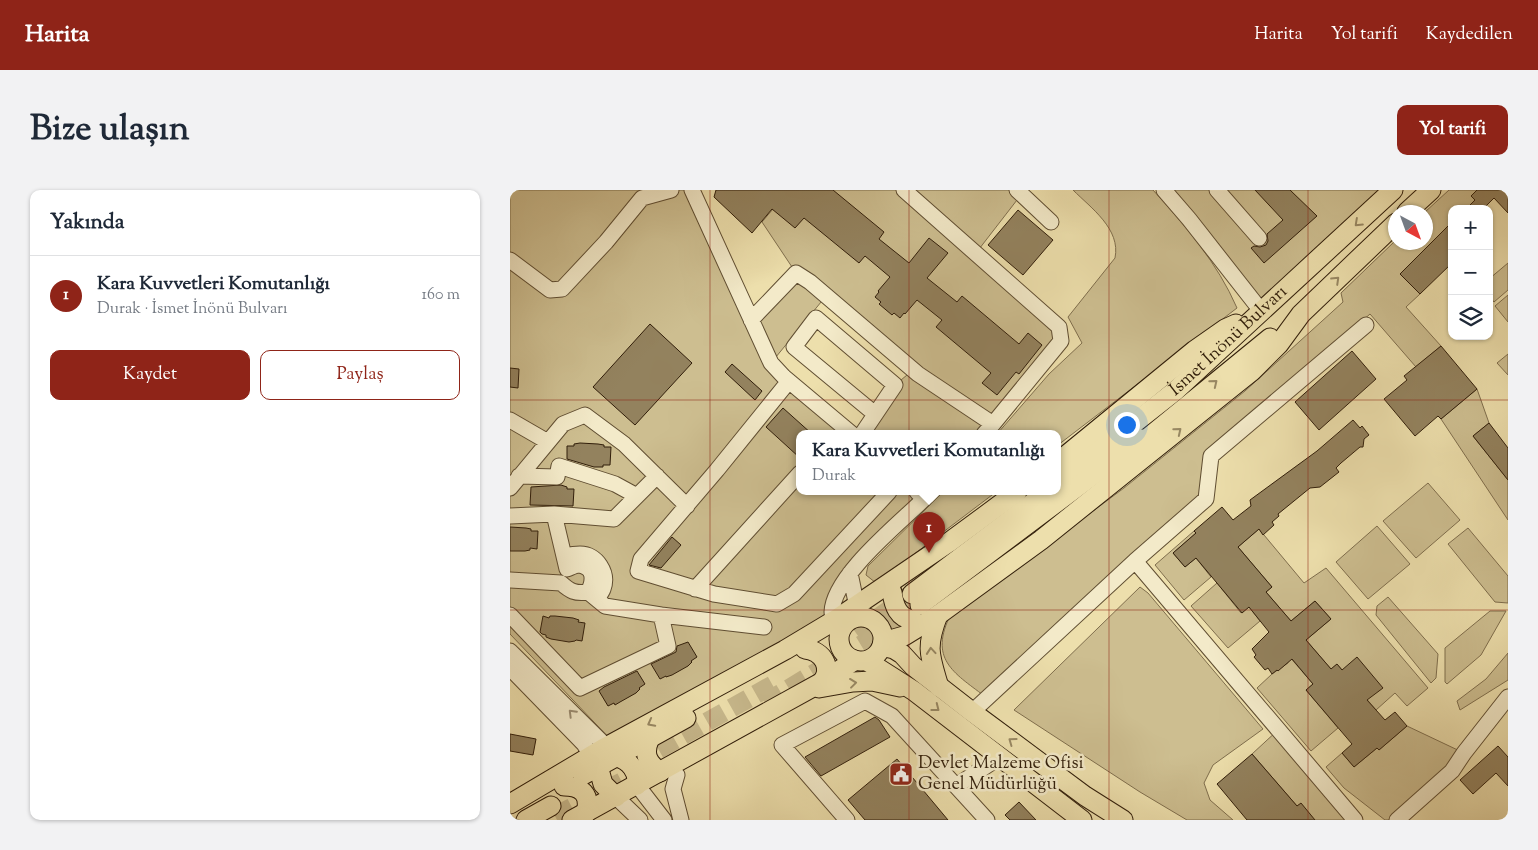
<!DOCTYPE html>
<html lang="tr">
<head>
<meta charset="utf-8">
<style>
	body { margin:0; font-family:"Sorts Mill Goudy",serif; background:#f2f2f3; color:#1f2937 }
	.controls { position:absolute; right:15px; top:15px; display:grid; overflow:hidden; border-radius:10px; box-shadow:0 1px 4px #0004 }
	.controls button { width:45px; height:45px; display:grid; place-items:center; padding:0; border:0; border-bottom:1px solid #e0e1e3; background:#fff; color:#1f2937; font:25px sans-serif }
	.compass { position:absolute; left:878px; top:15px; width:45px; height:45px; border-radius:50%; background:#fff; box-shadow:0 1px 4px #0004; rotate:139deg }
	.you { position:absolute; left:616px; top:234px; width:18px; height:18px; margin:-12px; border:4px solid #fff; border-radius:50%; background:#1a73e8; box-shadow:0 0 0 8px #1a73e833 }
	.badge { display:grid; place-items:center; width:32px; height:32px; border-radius:50%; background:#8f2418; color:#fff; font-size:16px; font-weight:700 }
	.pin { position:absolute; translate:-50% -41px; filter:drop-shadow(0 1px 2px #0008) }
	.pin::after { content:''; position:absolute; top:26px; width:18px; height:15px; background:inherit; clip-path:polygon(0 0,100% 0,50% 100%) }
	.popup { position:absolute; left:286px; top:240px; width:265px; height:65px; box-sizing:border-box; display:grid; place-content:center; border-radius:10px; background:#fff; filter:drop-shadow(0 1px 4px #0005); font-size:16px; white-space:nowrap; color:#747a83 }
	.popup b { font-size:19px; color:#1f2937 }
	.popup::after { content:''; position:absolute; left:50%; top:100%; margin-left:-10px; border:10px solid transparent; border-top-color:#fff }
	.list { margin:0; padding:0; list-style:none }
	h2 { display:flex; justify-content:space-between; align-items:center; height:65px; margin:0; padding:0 20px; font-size:21px }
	h2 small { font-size:16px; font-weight:400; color:#747a83 }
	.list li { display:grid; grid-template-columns:32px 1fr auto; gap:15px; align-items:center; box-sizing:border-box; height:80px; padding:0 20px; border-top:1px solid #e0e1e3 }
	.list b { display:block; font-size:19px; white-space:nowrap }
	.list p { margin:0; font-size:16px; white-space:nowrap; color:#747a83 }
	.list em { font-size:16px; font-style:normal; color:#747a83 }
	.actions { display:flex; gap:10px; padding:15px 20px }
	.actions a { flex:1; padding:11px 0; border:1px solid #8f2418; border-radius:10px; text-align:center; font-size:18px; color:#8f2418 }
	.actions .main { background:#8f2418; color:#fff }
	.icon { flex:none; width:28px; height:28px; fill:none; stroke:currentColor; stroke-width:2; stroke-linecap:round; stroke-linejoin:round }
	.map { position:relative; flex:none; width:998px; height:630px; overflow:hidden; border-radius:10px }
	header { display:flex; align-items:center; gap:30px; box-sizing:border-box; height:70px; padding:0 25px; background:#8f2418; color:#fff }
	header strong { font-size:24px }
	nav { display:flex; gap:28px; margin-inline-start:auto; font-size:18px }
	.intro { display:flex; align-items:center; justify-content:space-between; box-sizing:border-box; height:120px; padding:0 30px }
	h1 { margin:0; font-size:35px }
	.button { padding:12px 22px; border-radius:10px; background:#8f2418; color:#fff; font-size:18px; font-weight:700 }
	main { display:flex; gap:30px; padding:0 30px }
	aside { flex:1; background:#fff; border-radius:10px; box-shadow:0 1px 4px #0004 }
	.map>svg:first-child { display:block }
	.green { fill:#cdbe90; stroke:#7f6e4d }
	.building { fill:#93825e; stroke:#311e0a }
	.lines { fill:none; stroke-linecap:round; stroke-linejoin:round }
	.major-tunnel { stroke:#c7b88c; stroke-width:19; stroke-dasharray:19 9; stroke-linecap:butt }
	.minor-casing { stroke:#604e32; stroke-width:17 }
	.major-casing { stroke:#311e0a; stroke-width:21 }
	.minor { stroke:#f3eac9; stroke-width:15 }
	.major { stroke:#eddfac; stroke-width:19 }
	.oneway { stroke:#988863 }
	.oneway2 { stroke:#9c8e73 }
	.grid { fill:none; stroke:#8f2418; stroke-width:1; stroke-opacity:0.55 }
	.labels { text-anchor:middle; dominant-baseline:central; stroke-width:5; stroke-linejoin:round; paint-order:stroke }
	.street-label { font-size:18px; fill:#311e0a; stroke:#f3eac9 }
	.poi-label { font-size:18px; fill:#311e0a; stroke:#f3eac9; text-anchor:start }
</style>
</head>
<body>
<header>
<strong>Harita</strong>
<nav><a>Harita</a><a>Yol tarifi</a><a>Kaydedilen</a></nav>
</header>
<div class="intro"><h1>Bize ulaşın</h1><a class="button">Yol tarifi</a></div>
<main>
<aside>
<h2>Yakında<small></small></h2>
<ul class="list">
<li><span class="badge">1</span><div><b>Kara Kuvvetleri Komutanlığı</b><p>Durak · İsmet İnönü Bulvarı</p></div><em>160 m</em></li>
</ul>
<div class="actions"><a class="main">Kaydet</a><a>Paylaş</a></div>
</aside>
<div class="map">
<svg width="998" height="630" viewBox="0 0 998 630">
	<rect width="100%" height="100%" fill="#eddfac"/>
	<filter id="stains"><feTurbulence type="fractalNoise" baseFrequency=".004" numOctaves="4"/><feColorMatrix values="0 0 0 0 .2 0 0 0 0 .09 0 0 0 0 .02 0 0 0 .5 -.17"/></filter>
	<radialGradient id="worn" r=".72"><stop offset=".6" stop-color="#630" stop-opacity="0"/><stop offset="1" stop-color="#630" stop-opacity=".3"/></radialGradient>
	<path class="green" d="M0,0H182L241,129L286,83L252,32L279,0H507V10L466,63L549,137L551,151L474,244H352L385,195L403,180L316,106L261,173L342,244H290V302H421L356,363L322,423L104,553L0,444Z
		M563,0H643C676,37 707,72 727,118L548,255V244H487L539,184L572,153L558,127L605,68C611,39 581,18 563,0Z
		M654,0H883L752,122Z
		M939,0H967L961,6L965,10L956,19H942V32L890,84L910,104L896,117L931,156L906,177L860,124L701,266L696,309L477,508C446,484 419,471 439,428L614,298L735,201L833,112L831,103L885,51L886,52H916L915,22Z
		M998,73V100L984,112L979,106V89Z
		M998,105V132L985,116Z
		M998,164V185L987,173Z
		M967,199L979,233L963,246L998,290V330L931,229Z
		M918,293L950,330L906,368L873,331Z
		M433,302H486L366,393L356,385L358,376Z
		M867,336L900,374L858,409L826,372Z
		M958,338L998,386V413L985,412L938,354Z
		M749,339L794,393L816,378L918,498L897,516L885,503L866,520L827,474L821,479L796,450L821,429L805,411L781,431L756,402L762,397L728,357Z
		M684,341L686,343L663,363L675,377L686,368L701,387L674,410L645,375Z
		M707,393L731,423L739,417L750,431L718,458L681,416Z
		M630,397L638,403L753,539L703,575L694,593L700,610L723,630H677L630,602L504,520Z
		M878,407L928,464L926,488L921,493L866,425L867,416Z
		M980,421H996L971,465L937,494L935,492V458Z
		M998,463V490L950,520L947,511L976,489Z
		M778,465L803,494L796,500L828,538L801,561L747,498L762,484L778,473Z
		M897,536L954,563L887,630H875L834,598L816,577L832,563L844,577L867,558L869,560Z
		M768,540L845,630H799L802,627L791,614L787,616L742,564Z"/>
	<path class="building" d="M206,0H323L374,42L369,49L399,73L419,48L438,63L417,88L447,112L452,106L509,154L518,143L532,155L509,184L506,182L487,205L472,193L481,183L426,137L432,130L407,110L395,124L394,123L390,128L384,123L382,125L369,114L371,112L365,107L369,102L368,101L380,87L355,66L349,73L294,28L285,38L262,19L242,43L204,7Z
		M745,0H780L807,26L754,73L741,58L744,56L750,57L756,55L758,51L757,44L773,30Z
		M967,0H998V23L984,8L973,19H956L965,10L961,6Z
		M508,20L543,50L513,85L478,55Z
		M942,32V73L910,104L890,84Z
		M140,134L182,173L125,235L83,197Z
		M931,156L967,199L931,229L928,226L905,246L874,209L897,190L894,186Z
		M842,161L866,189L809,240L785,212Z
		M222,174L252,201L245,210L215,182Z
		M0,178L9,179L8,198L0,197Z
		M273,218L302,244H290V268L256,237Z
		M843,230L850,238L852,236L859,245L854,249L853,257H850L831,273L826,278L829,282L810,297L800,298L768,324L769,326L762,332L764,335L753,345L749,339L728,357L762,397L756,402L781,431L805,411L821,429L796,450L821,479L827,474L832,480L847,467L873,498L857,510L875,530L885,522L897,536L869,560L867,558L844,577L832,563L842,554L796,500L803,494L782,469L768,481L767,480L762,484L758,478L755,480L744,467L746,465L742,459L759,442L739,417L732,423L686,368L675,377L663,363L686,343L684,341L712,317L723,330L741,316L740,310L807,261Z
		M979,233L998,258V290L963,246Z
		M70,253L88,254L94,255V257H101L100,275H93V277H84L57,269V256H64V254Z
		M51,295L57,297V299H64L63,316L20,315L21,297Z
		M0,337L16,338L21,339V341H28L27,359L20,358V360L15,361H0Z
		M162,347L171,355L151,378L139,375Z
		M33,426L39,428L40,426H45L63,428L69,430L68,432L75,433L72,451L66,450L65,451L59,452L41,449L36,447V445L32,444L30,442Z
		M178,452L187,467L181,471L182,472L178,476L162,485L156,487V486L150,489L141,474L162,464L166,462L167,456Z
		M127,481L135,494L129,498L130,499L126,503L110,512L105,515L104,513L98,516L89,501L94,497Z
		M365,527L369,530L380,547L311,586L295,567Z
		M0,544L26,549L23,565L0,561Z
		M988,556L998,567V596L986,583L963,604L950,590Z
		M742,564L787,616L791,613L805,630H737L707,594Z
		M387,569L438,630H355L338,610Z
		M509,612L526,630H500L495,625Z"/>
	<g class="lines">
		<path class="major-tunnel" d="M346,443L402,404
			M255,513L353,454L405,418
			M124,573L266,493
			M45,626L135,580"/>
		<g class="minor-casing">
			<path id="minor" d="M182,0L261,173L274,187L342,244
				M394,0L549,137L551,151L483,234
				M507,0L541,32
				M654,0L679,29L752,122
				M707,0L749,48
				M0,70L40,100L52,99L96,52L132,8L161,0
				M241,130L286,83L300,92L408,184L483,234L474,244
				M279,191L207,280L131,369L128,381L204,404L267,414L284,404L379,302
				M0,230L38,252
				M352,244L385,195L306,128L284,157L365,224
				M9,286L47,287L49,276L105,294L127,306
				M0,298L53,234L75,225L114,254L177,316
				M0,326L44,324
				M54,366C59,365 65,364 70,364C87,364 99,383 93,399C92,402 89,406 87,409
				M625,371L845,630
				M340,383L349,427
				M0,390L51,393C60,401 65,404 78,402C84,391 85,377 69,375C65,375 60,378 57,379L44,324L104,329L147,286
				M185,399L290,283
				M78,402L95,416L151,425
				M0,425L70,498L158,456L151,425L254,437
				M332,438C328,434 322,428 322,422C323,386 390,333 414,309L407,302
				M0,461L104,564
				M0,478L74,554L87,575
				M462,522L625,371L696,309L701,266L856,135
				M167,585L163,599L171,630
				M127,595L154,630
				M446,596L490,567
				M106,607L130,630
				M337,630L272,555L355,511L382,526L477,630
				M887,630L942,581L954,563L998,507"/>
		</g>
		<g class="major-casing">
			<g id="major">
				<path d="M897,22L921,0"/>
				<path d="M623,260L760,148"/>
				<path d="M548,272L685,160L715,139L726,134"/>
				<path id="s1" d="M548,293L665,201L883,0"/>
				<path d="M382,402C384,416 388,428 403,430"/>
				<path d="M402,404L537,302"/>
				<path d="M410,415L631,249"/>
				<path d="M428,425C415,458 420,466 429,497"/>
				<circle cx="351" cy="449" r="22"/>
				<path d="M373,452L394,446L428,425L531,350L742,181L769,154L791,124L886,33"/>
				<path d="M372,456L384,459L392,464L403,476L462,522L575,606L613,630"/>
				<path d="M295,459C313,461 323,478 312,492"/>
				<path d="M357,471L404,501L572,630"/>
				<path d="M309,498L343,492L362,491L390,497"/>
				<path d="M139,550C133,565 138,573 150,582"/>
				<path d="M107,567C119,570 129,582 127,595"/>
				<path d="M88,576L93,594L106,607"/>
				<path d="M73,585L176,528"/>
				<path d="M54,596C71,596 81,604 76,623"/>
				<path d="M0,614L96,557L275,460L325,430L438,353L507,302"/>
				<path d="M16,630L41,616"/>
				<path d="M62,630L312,492L345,470"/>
			</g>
		</g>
		<use href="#minor" class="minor"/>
		<use href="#major" class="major"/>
	</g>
	<defs><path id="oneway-chevron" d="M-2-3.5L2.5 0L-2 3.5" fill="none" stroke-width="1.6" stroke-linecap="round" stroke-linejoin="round" transform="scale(1.25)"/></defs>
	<g class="oneway">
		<use href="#oneway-chevron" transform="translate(848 33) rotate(137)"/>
		<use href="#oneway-chevron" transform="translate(826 90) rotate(-44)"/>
		<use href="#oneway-chevron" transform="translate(704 193) rotate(-39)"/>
		<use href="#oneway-chevron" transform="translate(668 241) rotate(-39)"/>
		<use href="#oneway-chevron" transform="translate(421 461) rotate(-95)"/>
		<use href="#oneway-chevron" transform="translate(343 493) rotate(-7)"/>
		<use href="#oneway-chevron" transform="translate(426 518) rotate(38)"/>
		<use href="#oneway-chevron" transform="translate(141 533) rotate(152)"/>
		<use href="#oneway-chevron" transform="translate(502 551) rotate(-144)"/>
	</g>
	<use class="oneway2" href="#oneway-chevron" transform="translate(62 523) rotate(-135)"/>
	<path class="grid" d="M200,0V630M399,0V630M599,0V630M798,0V630M0,210H998M0,420H998"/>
	<defs>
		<g id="civic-square" transform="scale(1.25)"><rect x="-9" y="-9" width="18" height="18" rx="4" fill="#8f2418" stroke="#f3eac9"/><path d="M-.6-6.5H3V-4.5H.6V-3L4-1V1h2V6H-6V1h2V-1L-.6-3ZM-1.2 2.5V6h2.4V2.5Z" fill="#fff"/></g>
	</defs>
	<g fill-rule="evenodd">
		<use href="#civic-square" x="391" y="584"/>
	</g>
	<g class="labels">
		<g class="street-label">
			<text stroke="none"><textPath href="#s1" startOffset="222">İsmet İnönü Bulvarı</textPath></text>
		</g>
		<g class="poi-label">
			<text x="408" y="574">Devlet Malzeme Ofisi<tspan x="408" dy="21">Genel Müdürlüğü</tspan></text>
		</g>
	</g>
	<rect width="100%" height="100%" filter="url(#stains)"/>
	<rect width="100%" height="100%" fill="url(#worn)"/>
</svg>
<div class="controls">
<button>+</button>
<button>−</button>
<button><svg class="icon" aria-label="layers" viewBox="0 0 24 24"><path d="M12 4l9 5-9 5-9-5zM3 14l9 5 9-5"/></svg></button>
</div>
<svg class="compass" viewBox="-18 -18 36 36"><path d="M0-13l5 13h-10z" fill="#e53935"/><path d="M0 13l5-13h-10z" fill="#747a83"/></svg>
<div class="you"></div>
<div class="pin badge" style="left:419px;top:363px">1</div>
<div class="popup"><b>Kara Kuvvetleri Komutanlığı</b>Durak</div>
</div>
</main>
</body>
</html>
